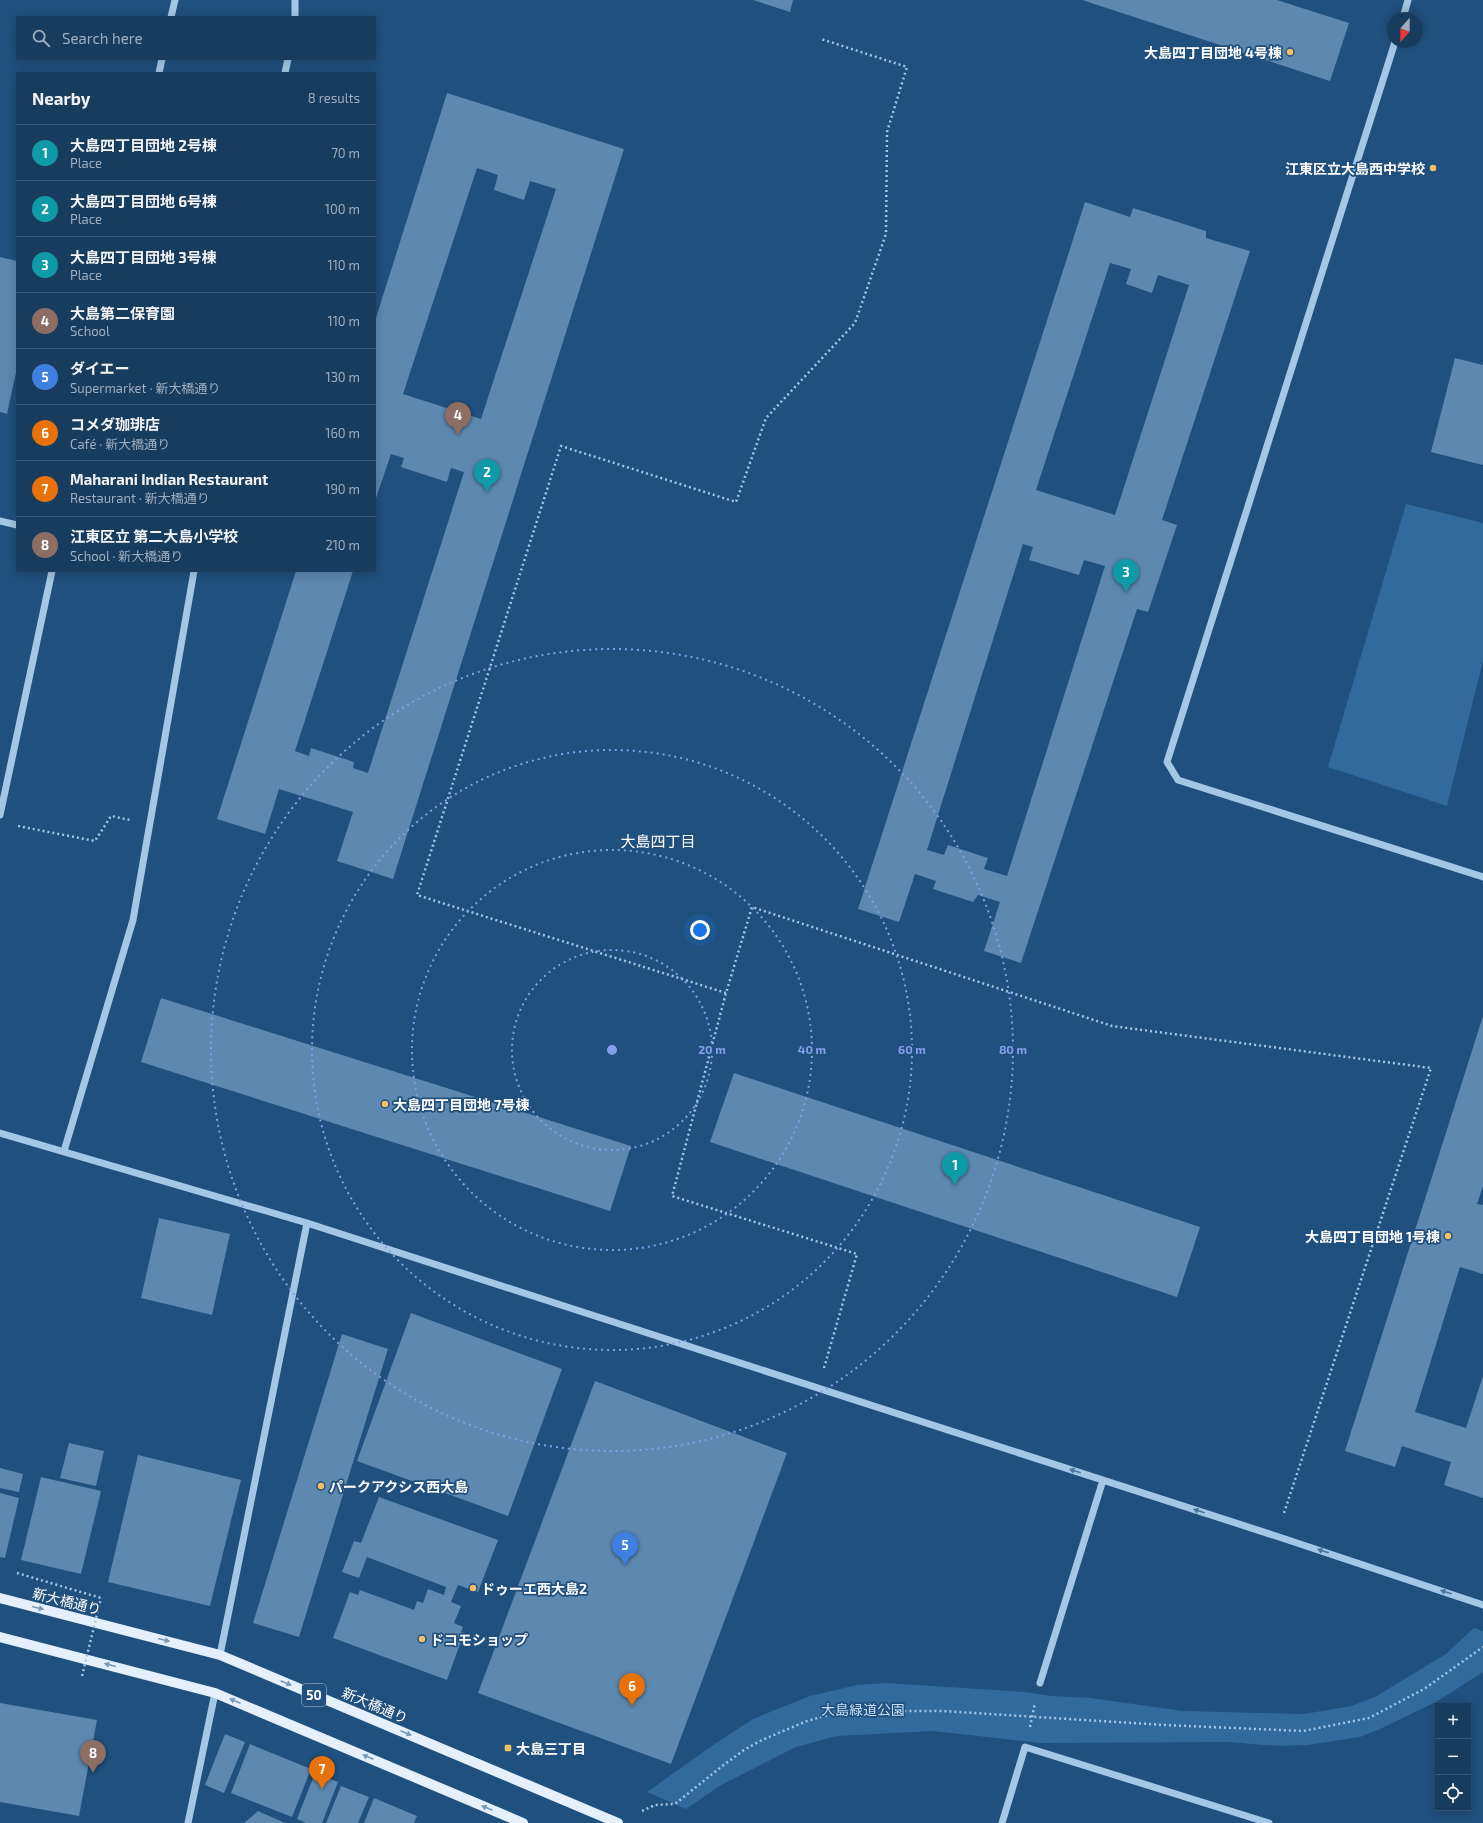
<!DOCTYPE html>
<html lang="en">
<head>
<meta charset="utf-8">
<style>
	body { margin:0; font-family:"Exo 2","Noto Sans JP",sans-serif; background:#214364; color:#f1f3f6 }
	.controls { position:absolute; right:12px; bottom:12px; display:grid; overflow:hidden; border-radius:0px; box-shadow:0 2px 10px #0003 }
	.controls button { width:36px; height:36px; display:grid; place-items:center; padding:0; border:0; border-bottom:1px solid #365673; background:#183c5e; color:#f1f3f6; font:20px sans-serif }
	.compass { position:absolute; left:1387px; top:12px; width:36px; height:36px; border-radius:50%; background:#183c5e; box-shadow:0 2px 10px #0003; rotate:201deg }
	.you { position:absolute; left:700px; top:930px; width:14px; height:14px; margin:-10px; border:3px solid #fff; border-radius:50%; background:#1a73e8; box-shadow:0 0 0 6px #1a73e833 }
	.badge { display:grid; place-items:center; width:26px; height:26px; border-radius:50%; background:#f4bf63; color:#fff; font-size:13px; font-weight:700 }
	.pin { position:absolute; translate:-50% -33px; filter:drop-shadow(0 1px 2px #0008) }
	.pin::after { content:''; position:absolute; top:21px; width:14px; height:12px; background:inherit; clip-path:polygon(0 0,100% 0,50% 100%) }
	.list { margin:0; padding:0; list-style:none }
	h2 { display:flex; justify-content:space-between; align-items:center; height:52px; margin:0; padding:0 16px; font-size:17px }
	h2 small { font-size:13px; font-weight:400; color:#9fadbc }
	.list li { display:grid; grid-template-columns:26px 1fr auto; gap:12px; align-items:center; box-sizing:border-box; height:56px; padding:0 16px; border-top:1px solid #365673 }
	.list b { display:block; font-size:15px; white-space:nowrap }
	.list p { margin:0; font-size:13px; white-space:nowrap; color:#9fadbc }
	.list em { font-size:13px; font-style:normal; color:#9fadbc }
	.icon { flex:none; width:22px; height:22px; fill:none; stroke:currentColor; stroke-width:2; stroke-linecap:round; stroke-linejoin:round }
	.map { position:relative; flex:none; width:1483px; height:1823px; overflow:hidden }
	.search { position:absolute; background:#183c5e; box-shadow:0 2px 10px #0003; left:16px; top:16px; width:360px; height:44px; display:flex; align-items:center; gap:10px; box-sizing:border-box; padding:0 14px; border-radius:0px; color:#9fadbc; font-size:15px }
	.panel { position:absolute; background:#183c5e; box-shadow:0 2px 10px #0003; left:16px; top:72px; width:360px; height:500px; border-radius:0px }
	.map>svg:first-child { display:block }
	.green { fill:#326a9b }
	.building { fill:#5d88b0; fill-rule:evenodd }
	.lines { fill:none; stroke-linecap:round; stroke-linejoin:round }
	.path { stroke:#a3c7e7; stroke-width:2.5; stroke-dasharray:2 3; stroke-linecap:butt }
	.minor { stroke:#a3c7e7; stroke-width:7 }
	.major { stroke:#e4f0fd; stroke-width:10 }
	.path-bridge { stroke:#a3c7e7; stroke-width:2.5; stroke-dasharray:2 3; stroke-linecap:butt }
	.oneway { fill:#47749d }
	.oneway2 { fill:#7898b7 }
	.ring { fill:none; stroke:#839eea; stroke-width:2; stroke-dasharray:2 4 }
	.poi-dot { fill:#f4bf63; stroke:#20507d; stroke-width:1.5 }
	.labels { text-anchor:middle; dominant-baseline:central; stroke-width:3.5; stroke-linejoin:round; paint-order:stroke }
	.shield { fill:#20507d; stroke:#bccad8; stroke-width:1 }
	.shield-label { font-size:13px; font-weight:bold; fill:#fff }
	.poi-label { font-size:14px; font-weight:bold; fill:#fff; stroke:#20507d; text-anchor:start }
	.street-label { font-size:14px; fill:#fff; stroke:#20507d }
	.park-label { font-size:14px; fill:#c6dff5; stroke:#20507d }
	.neighbourhood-label { font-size:15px; fill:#fff; stroke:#20507d }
	.centre { fill:#839eea; stroke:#20507d; stroke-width:2 }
	.ring-label { font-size:12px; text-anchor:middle; font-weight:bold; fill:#839eea; stroke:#20507d; stroke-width:3.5; stroke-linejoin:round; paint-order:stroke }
</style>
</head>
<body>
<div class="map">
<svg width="1483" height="1823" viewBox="0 0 1483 1823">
	<rect width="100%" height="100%" fill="#20507d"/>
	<path class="green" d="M1406,504L1483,523V661L1447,806L1328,767Z
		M1474,1628L1483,1631V1672L1436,1702L1380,1729L1360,1737L1308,1745L1280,1746L1227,1742L1041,1743L933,1731L837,1736L796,1747L721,1785L686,1809L647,1792L716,1743L753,1719L810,1696L857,1685L886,1683L1025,1692L1051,1696L1091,1698L1183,1711L1304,1714L1351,1706L1375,1697L1446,1654Z"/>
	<path class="building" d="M753,0H793L790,12Z
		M1082,0H1277L1349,23L1330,81Z
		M447,93L624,149L393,879L337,861L353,812L279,789L265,834L217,819L296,571H353L295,751L309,756L311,748L354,762L353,768L368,773L464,472L451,468L447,482L401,467L404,458L391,454L375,501V321ZM477,168L498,175L494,190L524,200L530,181L556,189L481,419L403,394Z
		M1085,202L1130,217L1133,208L1206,231V238L1250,251L1162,520L1177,525L1148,612L1137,609L1021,963L984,951L1000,902L978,895L973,902L933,889L936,881L915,874L899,922L858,909ZM1110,263L1131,269L1126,284L1152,293L1158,275L1189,285L1115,515L1036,490ZM1023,544L1033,547L1029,560L1079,575L1084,560L1105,566L1007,876L984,869L988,858L948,845L944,855L927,850Z
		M0,257L17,261V368L7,414L0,412Z
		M1455,358L1483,365V465L1431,452Z
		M161,998L631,1146L610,1211L141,1062Z
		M1483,1016V1186L1477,1204L1483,1205V1274L1460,1267L1415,1412L1466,1428L1483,1376V1498L1444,1485L1451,1462L1402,1446L1395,1467L1345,1451Z
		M734,1073L1200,1227L1177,1297L710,1142Z
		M159,1218L230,1234L212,1315L141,1298Z
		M411,1313L562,1369L508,1516L357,1461Z
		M342,1334L388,1349L299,1637L253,1623Z
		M595,1381L787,1453L671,1764L478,1693Z
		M69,1443L104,1451L96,1486L60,1478Z
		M138,1455L241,1480L210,1606L108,1582Z
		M0,1468L23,1474L19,1492L0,1488Z
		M41,1477L101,1491L81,1574L21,1560Z
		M0,1493L19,1498L5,1558L0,1557Z
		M379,1497L498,1540L478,1592L458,1585L451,1602L461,1606L454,1623L463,1627L461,1632L464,1633L447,1680L333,1638L350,1592L358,1595L360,1590L414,1610L417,1601L423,1603L428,1589L444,1595L446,1587L367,1557L359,1578L342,1572L354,1541L361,1543Z
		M0,1703L97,1720L79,1816L0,1802Z
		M225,1734L245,1742L224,1793L205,1785Z
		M250,1744L311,1769L292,1817L231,1793Z
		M315,1773L338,1782L322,1823H306L297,1819Z
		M341,1786L369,1797L358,1823H326Z
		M374,1798L417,1816L414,1823H364Z
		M258,1811L285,1823H244Z"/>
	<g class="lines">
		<path class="path" d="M18,826L95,841L111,816L130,820
			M726,993L417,895L561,446L736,502L766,418L855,323L886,234L887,132L907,67L821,39
			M824,1368L857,1254L672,1196L726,993L752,907L1112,1026L1431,1068L1283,1516
			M17,1573L101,1598
			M1030,1727L1035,1703
			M642,1811L655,1805L675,1804L721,1767L744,1750L762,1740L807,1721L835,1713L876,1711H942L1164,1725L1303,1731L1369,1718L1424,1689L1483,1647"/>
		<path class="minor" d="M295,0V17
			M171,17L175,0
			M1403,18L1408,0
			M1395,42L1167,762L1178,780L1483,877
			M159,73L162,59
			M285,73L288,59
			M0,521L17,525
			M0,815L52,571
			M0,1133L307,1223L1276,1536L1483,1605
			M64,1151L133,920L194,571
			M220,1655L307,1223
			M1040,1683L1103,1480
			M188,1823L215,1693
			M1002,1823L1025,1747L1269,1823"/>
		<path class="major" d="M0,1598L220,1655L618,1823
			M0,1637L215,1693L523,1823"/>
		<path class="path-bridge" d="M82,1676L101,1598"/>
	</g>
	<defs><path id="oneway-solid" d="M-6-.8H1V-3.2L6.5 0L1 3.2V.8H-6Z"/></defs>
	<g class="oneway">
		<use href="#oneway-solid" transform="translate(1075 1471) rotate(-162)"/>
		<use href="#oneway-solid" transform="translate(1199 1511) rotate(-162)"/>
		<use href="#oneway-solid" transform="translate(1323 1551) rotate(-162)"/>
		<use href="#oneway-solid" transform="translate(1446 1592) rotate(-162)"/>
	</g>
	<g class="oneway2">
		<use href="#oneway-solid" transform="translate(38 1608) rotate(14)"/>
		<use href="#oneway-solid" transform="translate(164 1640) rotate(14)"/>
		<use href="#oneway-solid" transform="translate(110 1665) rotate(-165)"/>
		<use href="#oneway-solid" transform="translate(286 1683) rotate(23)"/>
		<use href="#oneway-solid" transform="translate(235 1701) rotate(-157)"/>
		<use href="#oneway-solid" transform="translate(406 1733) rotate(23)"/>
		<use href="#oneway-solid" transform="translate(368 1757) rotate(-157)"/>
		<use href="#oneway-solid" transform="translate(487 1808) rotate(-157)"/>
	</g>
	<g class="ring">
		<circle cx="612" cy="1050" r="100"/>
		<circle cx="612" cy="1050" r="200"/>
		<circle cx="612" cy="1050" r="300"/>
		<circle cx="612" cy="1050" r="401"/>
	</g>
	<g class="poi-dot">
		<circle cx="1290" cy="52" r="4"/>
		<circle cx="1433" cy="168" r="4"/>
		<circle cx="385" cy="1104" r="4"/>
		<circle cx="1448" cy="1236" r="4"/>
		<circle cx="321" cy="1486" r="4"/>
		<circle cx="473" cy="1588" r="4"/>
		<circle cx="422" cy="1639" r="4"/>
		<rect x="504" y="1744" width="8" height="8" rx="2"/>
	</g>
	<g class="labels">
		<rect class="shield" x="302" y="1684" width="24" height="22" rx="3"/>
		<g class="shield-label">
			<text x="314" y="1695">50</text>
		</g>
		<g class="poi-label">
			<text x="1282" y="52" text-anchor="end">大島四丁目団地 4号棟</text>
			<text x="1425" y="168" text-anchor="end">江東区立大島西中学校</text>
			<text x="393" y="1104">大島四丁目団地 7号棟</text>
			<text x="1440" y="1236" text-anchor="end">大島四丁目団地 1号棟</text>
			<text x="329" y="1486">パークアクシス西大島</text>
			<text x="481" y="1588">ドゥーエ西大島2</text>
			<text x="430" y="1639">ドコモショップ</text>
			<text x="516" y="1748">大島三丁目</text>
		</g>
		<g class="street-label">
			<text transform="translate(67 1601) rotate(14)">新大橋通り</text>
			<text transform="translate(375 1705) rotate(23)">新大橋通り</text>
		</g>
		<g class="park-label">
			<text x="863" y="1709">大島緑道公園</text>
		</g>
		<g class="neighbourhood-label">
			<text x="658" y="841">大島四丁目</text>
		</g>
	</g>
	<circle cx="612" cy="1050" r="6" class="centre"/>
	<g class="ring-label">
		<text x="712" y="1054">20 m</text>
		<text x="812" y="1054">40 m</text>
		<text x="912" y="1054">60 m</text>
		<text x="1013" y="1054">80 m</text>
	</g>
</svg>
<div class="controls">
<button>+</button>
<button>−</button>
<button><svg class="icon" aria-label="locate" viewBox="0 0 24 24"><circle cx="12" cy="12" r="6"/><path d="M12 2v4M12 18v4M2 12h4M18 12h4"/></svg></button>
</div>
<svg class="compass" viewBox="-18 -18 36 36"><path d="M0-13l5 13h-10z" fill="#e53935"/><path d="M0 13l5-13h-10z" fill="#9fadbc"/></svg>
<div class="you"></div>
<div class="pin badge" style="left:955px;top:1185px;background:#0f9aa8">1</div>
<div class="pin badge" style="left:487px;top:492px;background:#0f9aa8">2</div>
<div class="pin badge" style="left:1126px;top:592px;background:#0f9aa8">3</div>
<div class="pin badge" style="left:458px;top:435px;background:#8d6e63">4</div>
<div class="pin badge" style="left:625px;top:1565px;background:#3f7fe0">5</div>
<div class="pin badge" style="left:632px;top:1706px;background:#e8710a">6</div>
<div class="pin badge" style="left:322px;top:1789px;background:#e8710a">7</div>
<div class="pin badge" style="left:93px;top:1773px;background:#8d6e63">8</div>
<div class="search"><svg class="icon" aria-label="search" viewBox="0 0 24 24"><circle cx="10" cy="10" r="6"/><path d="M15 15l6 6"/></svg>Search here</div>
<section class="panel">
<h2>Nearby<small>8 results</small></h2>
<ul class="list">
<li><span class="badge" style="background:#0f9aa8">1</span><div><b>大島四丁目団地 2号棟</b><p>Place</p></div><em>70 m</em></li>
<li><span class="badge" style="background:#0f9aa8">2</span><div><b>大島四丁目団地 6号棟</b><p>Place</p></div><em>100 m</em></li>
<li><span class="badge" style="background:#0f9aa8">3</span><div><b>大島四丁目団地 3号棟</b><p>Place</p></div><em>110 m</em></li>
<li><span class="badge" style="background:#8d6e63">4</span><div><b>大島第二保育園</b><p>School</p></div><em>110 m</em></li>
<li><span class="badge" style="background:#3f7fe0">5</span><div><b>ダイエー</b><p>Supermarket · 新大橋通り</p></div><em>130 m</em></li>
<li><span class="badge" style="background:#e8710a">6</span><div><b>コメダ珈琲店</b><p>Café · 新大橋通り</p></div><em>160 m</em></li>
<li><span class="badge" style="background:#e8710a">7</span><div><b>Maharani Indian Restaurant</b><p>Restaurant · 新大橋通り</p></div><em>190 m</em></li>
<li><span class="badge" style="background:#8d6e63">8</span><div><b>江東区立 第二大島小学校</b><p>School · 新大橋通り</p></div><em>210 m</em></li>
</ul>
</section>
</div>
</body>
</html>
